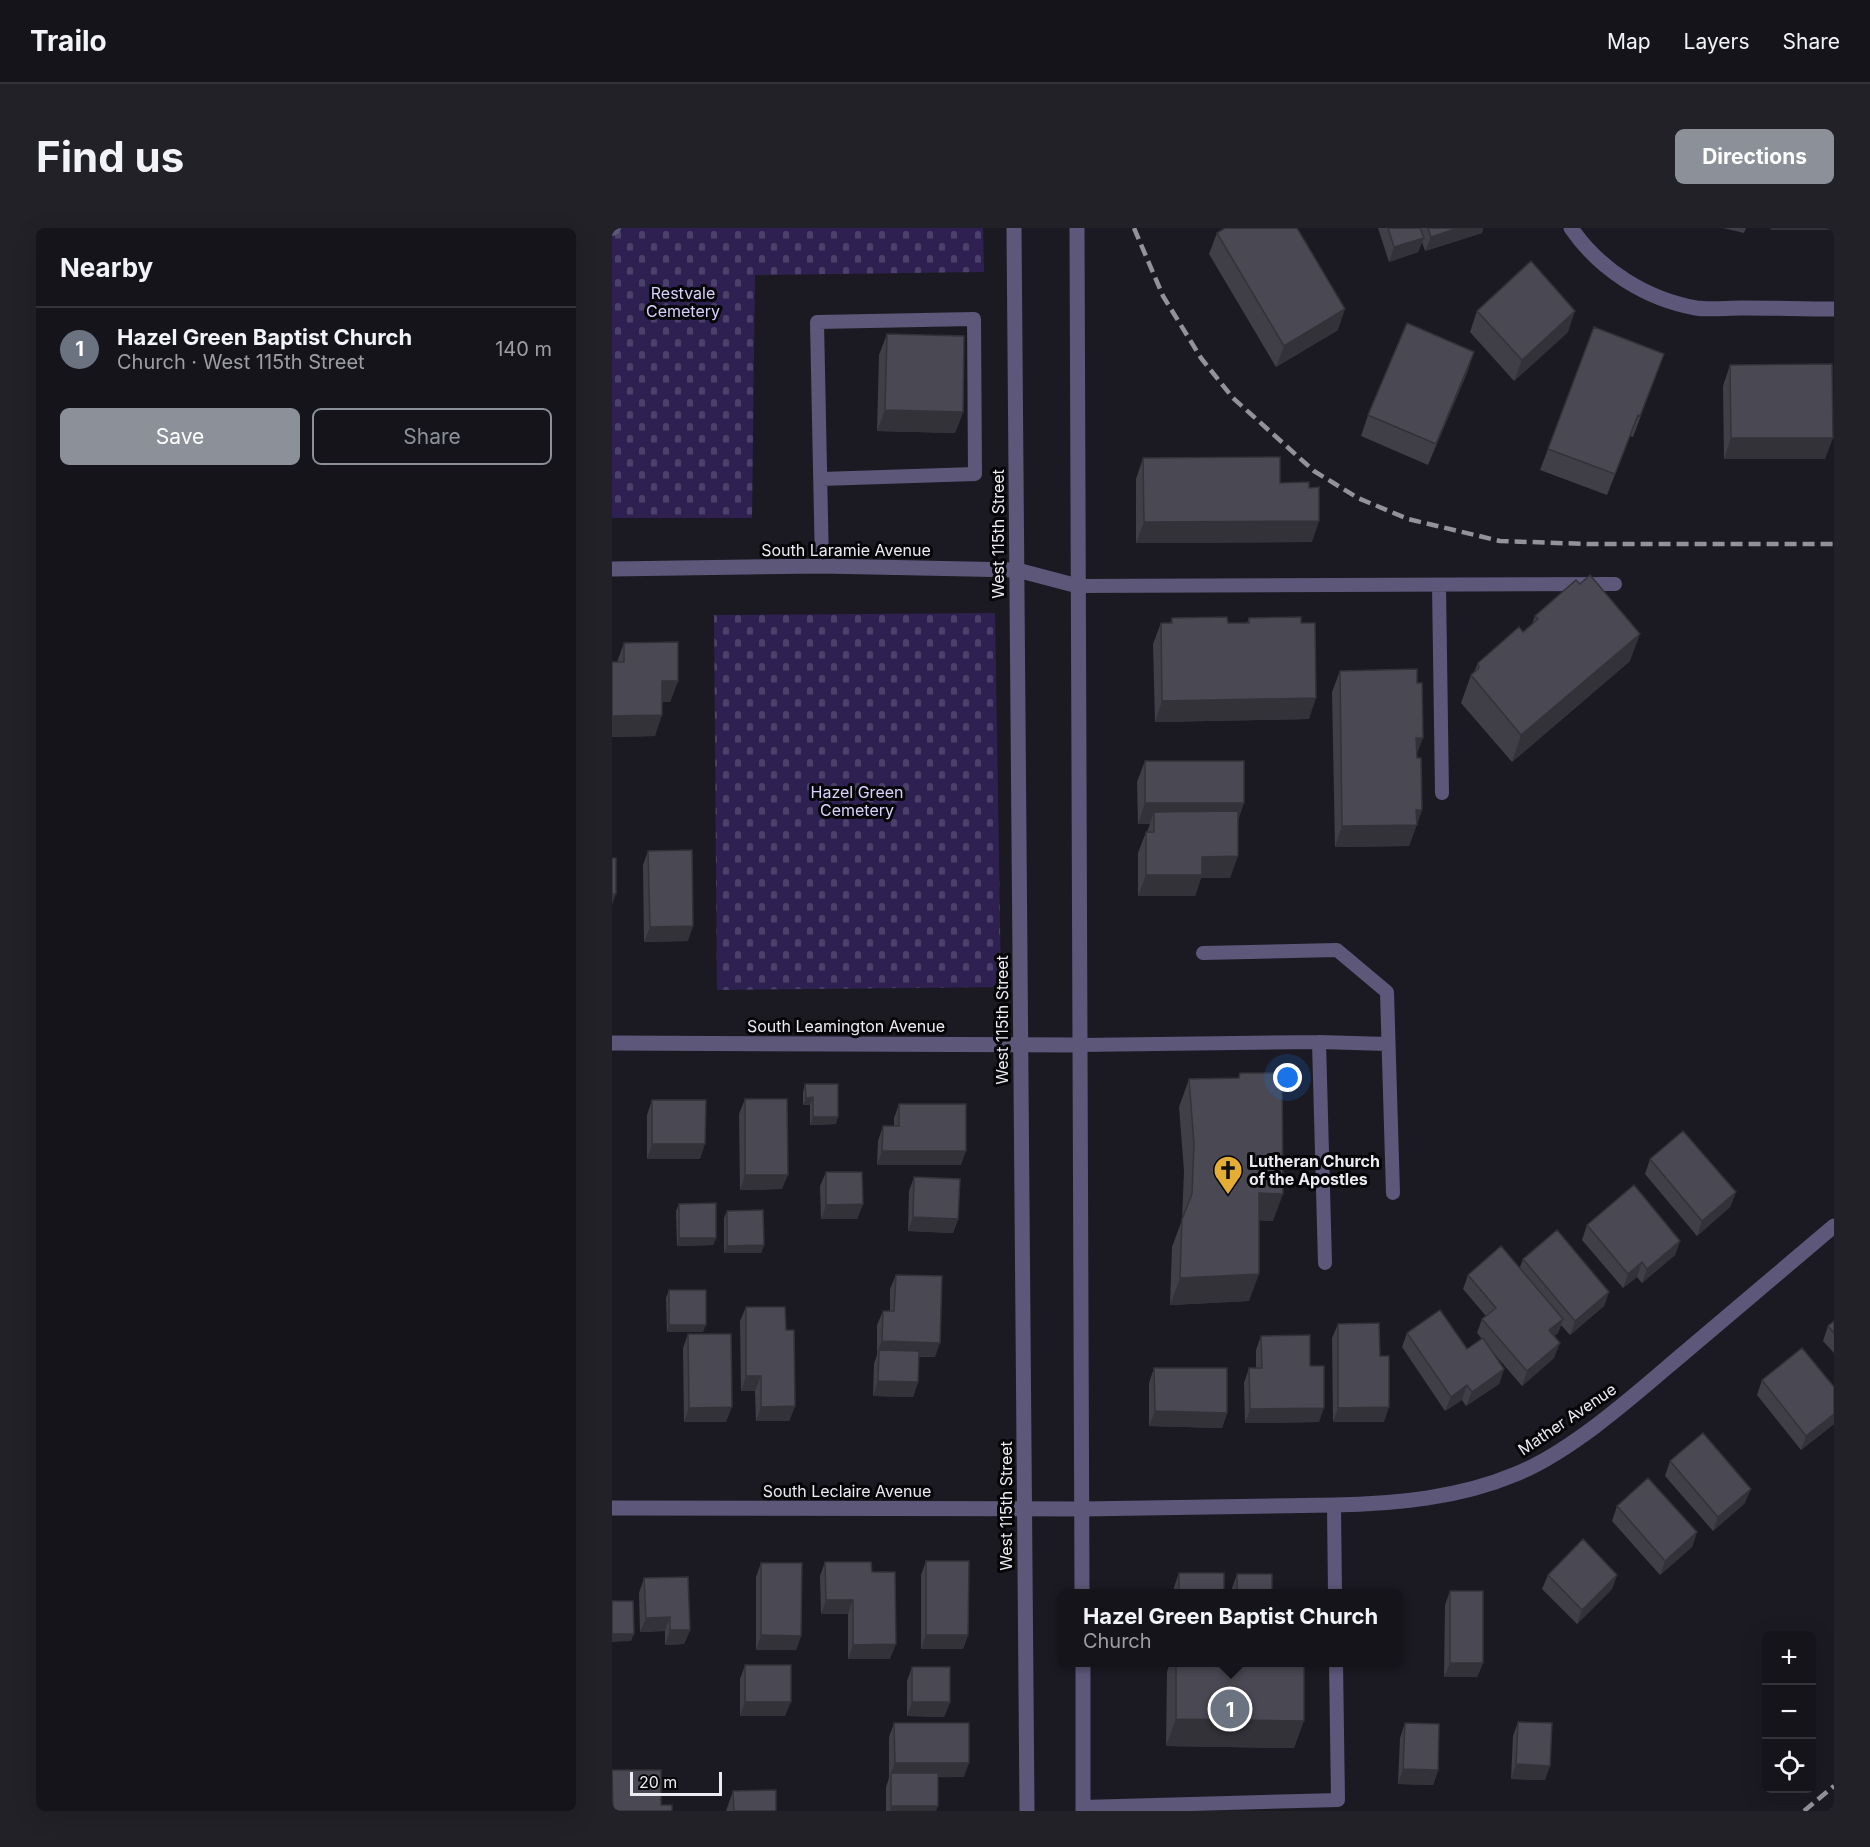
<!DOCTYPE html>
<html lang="en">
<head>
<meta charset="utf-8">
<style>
	body { margin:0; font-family:Inter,sans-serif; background:#212127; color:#f1f3f6 }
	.controls { position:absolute; right:18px; bottom:18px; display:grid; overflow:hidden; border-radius:9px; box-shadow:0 6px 24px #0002 }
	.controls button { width:54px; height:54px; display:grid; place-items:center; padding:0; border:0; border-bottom:2px solid #333339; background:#14141a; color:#f1f3f6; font:30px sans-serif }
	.scale { position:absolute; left:18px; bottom:15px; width:92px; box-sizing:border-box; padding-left:6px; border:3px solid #ecebf1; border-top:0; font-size:16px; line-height:21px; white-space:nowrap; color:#ecebf1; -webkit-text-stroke:4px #060609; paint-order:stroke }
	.you { position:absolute; left:676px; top:850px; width:21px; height:21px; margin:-15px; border:4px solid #fff; border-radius:50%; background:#1a73e8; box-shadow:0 0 0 9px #1a73e833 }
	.badge { display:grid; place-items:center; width:39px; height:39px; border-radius:50%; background:#8c9099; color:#fff; font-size:20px; font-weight:700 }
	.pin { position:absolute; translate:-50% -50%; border:3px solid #fff; box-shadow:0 2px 6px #0006 }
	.popup { position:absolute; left:446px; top:1361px; width:345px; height:78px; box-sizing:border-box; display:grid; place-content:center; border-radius:9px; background:#14141a; filter:drop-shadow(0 2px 4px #0005); font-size:20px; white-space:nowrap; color:#9d9ea2 }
	.popup b { font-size:22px; color:#f1f3f6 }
	.popup::after { content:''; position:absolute; left:50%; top:100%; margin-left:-12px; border:12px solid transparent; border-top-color:#14141a }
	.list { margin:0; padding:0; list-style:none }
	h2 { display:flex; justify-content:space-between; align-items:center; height:78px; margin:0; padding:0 24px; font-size:26px }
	h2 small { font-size:20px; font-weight:400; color:#9d9ea2 }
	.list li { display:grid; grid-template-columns:39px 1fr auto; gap:18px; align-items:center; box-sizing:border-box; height:84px; padding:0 24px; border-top:2px solid #333339 }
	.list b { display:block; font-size:22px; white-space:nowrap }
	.list p { margin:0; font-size:20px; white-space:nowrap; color:#9d9ea2 }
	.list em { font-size:20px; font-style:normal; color:#9d9ea2 }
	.actions { display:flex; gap:12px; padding:18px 24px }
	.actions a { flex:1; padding:14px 0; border:2px solid #8c9099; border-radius:9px; text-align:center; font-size:21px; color:#8c9099 }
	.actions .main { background:#8c9099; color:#fff }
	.icon { flex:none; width:33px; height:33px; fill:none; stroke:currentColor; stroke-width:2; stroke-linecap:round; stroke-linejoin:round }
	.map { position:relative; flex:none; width:1222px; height:1583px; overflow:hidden; border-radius:9px }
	header { display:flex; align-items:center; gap:36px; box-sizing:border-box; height:84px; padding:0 30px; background:#14141a; border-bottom:2px solid #333339 }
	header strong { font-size:28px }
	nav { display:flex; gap:33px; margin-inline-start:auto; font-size:21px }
	.intro { display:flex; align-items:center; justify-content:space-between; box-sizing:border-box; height:144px; padding:0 36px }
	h1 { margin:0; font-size:42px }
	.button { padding:15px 27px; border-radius:9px; background:#8c9099; color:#fff; font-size:21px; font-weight:700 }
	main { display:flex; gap:36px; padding:0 36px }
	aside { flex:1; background:#14141a; border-radius:9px; box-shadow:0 6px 24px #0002 }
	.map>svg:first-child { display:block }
	.cemetery { fill:url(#cemetery-stones) }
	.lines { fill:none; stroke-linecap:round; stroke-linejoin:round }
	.service { stroke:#5d5779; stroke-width:14 }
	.minor { stroke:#5d5779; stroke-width:15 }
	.tertiary { stroke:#5d5779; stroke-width:15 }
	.rail { stroke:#939299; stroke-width:4.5; stroke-dasharray:12 6; stroke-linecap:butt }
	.wall { fill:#403e47 }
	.shaded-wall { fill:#343239 }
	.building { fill:#4a4852; stroke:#343239; stroke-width:1.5 }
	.labels { text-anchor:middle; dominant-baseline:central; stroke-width:6; stroke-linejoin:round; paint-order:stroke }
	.park-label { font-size:16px; fill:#d9d2ff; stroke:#060609 }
	.street-label { font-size:16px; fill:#ecebf1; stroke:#060609 }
	.poi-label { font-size:16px; font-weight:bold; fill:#ecebf1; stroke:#060609; text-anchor:start }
</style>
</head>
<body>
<header>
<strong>Trailo</strong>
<nav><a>Map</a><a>Layers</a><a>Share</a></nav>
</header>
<div class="intro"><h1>Find us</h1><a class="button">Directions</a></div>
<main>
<aside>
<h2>Nearby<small></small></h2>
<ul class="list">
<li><span class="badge" style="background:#6b7280">1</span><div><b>Hazel Green Baptist Church</b><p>Church · West 115th Street</p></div><em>140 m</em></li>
</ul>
<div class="actions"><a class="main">Save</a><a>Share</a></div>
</aside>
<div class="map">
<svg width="1222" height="1583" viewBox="0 0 1222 1583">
	<defs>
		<pattern id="cemetery-stones" width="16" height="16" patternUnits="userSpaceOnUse" patternTransform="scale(1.5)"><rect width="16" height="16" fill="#2e2151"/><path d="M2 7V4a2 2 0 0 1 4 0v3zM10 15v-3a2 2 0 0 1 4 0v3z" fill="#4c416a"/></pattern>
	</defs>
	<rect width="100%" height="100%" fill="#1b1a22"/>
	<path class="cemetery" d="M0,0H371L372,44L143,47L140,290H0Z
		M383,385L389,759L105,762L102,387Z"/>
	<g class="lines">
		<path class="service" d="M0,1L2,0
			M209,251L363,246L362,91L205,94L210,338
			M827,357L830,565
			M466,358L1003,356
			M591,725L725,722L775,764L781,965
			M707,814L713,1035
			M468,817L707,814L776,816
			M722,1277L723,1366
			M471,1579L726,1572L724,1434"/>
		<path class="minor" d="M959,0C988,42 1034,71 1084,80C1098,82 1115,80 1130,80C1161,80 1191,81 1222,81
			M0,341L210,338L405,342L466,358
			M0,815L468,817
			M0,1280L470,1281L722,1277C783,1276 847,1270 904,1246C956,1225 1016,1173 1059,1136C1113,1090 1168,1044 1222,998"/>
		<path class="tertiary" d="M402,0L415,1583
			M465,0L470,1366
			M471,1434V1583"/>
		<path class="rail" d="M522,0L551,68L589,130L621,170L702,243L746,270L796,291L888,313L976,316H1222
			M1192,1583L1222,1558
			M1220,1583L1222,1581"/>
	</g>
	<path class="wall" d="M766,0H871L870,5L813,23L810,14L806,24L777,34Z
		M1111,0H1134L1132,5Z
		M605,5L726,102L664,139L597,26Z
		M865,83L956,104L902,153L858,104Z
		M275,106L351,184L343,205L265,203L267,127Z
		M862,124L855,145L816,237L749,208L756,187Z
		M1052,126L1021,209L1018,208L995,267L928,242L936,221Z
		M1118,137L1213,231H1112L1111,158Z
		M531,230L668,255L700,314L524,315V251Z
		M968,356L1018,433L900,534L849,475L859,447L862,444L866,435L911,404L920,396L923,388Z
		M560,390L616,395H635L637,390L689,395L697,491L543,494L541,416L549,395H558Z
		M12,415L66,453L58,474H50L43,508L0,509V434H5Z
		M728,443L805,455V526L810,582L797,618L723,619L720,464Z
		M533,533L626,594L618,650H589L583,668H526V625L534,604H535L538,596H526L525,554Z
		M36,623L76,713L32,714L31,637Z
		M628,845L661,993L647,992L637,1073L558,1077L560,1019L570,992L572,943L567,879L577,851L626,850Z
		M193,856L224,896L198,897V877H191V864Z
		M133,871L170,961L128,962L127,886Z
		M40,872L88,931H35V887Z
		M287,876L349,937H265L266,913L271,898H282V890Z
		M1038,931L1124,964L1118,979L1085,1008L1033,946Z
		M214,944L251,976L245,991H209L208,958Z
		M302,949L346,991L341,1005L296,1003L297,963Z
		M67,976L104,1010L101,1017L65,1018L64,983Z
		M115,983L152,1017L149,1025H112V990Z
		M975,997L1068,1013L1063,1027L1030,1055L1025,1049L1011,1060L970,1012Z
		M911,1031L997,1064L992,1078L958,1107L949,1097L946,1105L942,1108V1130L910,1158L879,1122L892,1141L887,1156L854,1178L850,1172L833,1183L790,1119L795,1105L855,1121L870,1111L865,1105L870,1091L874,1088L851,1061L856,1047L908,1039Z
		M284,1047L323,1129H306V1154L301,1169L261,1168L262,1136L265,1127V1097L271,1083H278V1061Z
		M57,1062L91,1104H55L54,1070Z
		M134,1079L174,1102L183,1178L177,1193H144L143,1163H129L128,1093Z
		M1222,1093V1125L1211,1113L1216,1098Z
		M726,1096L768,1128L772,1194H721L720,1110Z
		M76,1106L114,1194H72L71,1120Z
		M649,1108L698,1138L707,1194L633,1195L632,1155L637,1140H644V1122Z
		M542,1140L615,1185L610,1200L537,1198V1155Z
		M1150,1152L1222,1159V1196L1189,1222L1145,1167Z
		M1058,1233L1133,1275L1101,1303L1053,1248Z
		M1005,1278L1085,1304L1080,1319L1048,1347L1000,1293Z
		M314,1333L356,1407L351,1421H309V1347Z
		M213,1334L260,1344L278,1431H236V1386H209L208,1348Z
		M149,1335L189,1408L184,1422H144V1349Z
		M567,1345L612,1365H562V1359Z
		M625,1346L660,1365H620V1360Z
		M936,1347H1005L1000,1361L965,1396L930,1361Z
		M32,1350L78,1402L72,1416L53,1417V1403L28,1404L27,1365Z
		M838,1363L871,1435L865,1449H832L833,1377Z
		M558,1434H692L682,1520L554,1518L555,1444Z
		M133,1437L173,1488H128V1451Z
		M300,1439L338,1474L332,1489L295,1488V1453Z
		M906,1494L933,1552L899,1551L901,1508Z
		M282,1495L352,1549H326L324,1583H274V1559L277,1550V1509Z
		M793,1495L826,1542L821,1557L786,1556L788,1510Z
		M121,1563L164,1583H114Z"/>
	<path class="shaded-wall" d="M846,0H871L870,5L813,23L819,9Z
		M1159,0H1220L1219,2H1158Z
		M812,10L806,24L777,34L782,19Z
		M733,81L726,102L664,139L672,118Z
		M963,83L956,104L902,153L910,132Z
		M862,124L855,145L816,237L824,216Z
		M273,182L351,184L343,205L265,203Z
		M1119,210H1221L1213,231H1112Z
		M707,293L700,314L524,315L532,294Z
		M1028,406L1018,433L900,534L909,507Z
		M50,453H66L58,474H42Z
		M704,470L697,491L543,494L550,473Z
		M50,487L43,508L0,509V488Z
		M804,510H811L803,531Z
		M533,575H632L625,596L542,584L538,596H526Z
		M804,582H810L797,618L723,619L730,598Z
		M626,628L618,650H589L583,668H526L534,647L590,629Z
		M0,666H4L0,677Z
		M81,698L76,713L32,714L38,699Z
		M201,869L198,877H191L194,870Z
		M201,889H226L224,896L198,897Z
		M40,916H93L88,931H35Z
		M270,923H354L349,937H265Z
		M133,947H176L170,961L128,962Z
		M1124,964L1118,979L1085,1008L1090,993Z
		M647,965L671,966L661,993L638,992Z
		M251,976L245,991H209L214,977Z
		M301,989L346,991L341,1005L296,1003Z
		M67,1010H104L101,1017L65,1018Z
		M1068,1013L1063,1027L1030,1055L1035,1041Z
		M152,1017L149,1025H112L115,1018Z
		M1030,1034L1025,1049L1011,1060L1016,1046Z
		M647,1046L637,1073L558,1077L568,1050Z
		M997,1064L992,1078L958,1107L963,1093Z
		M951,1091L946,1105L932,1117L937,1102Z
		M57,1097H94L91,1104H55Z
		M270,1113L328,1115L323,1129L267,1127V1122L264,1127Z
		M948,1115L942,1130L910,1158L915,1143Z
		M892,1141L887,1156L854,1178L860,1164Z
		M134,1148H149L143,1163H129Z
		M266,1153L306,1154L301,1169L261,1168Z
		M855,1157L850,1172L833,1183L839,1169Z
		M183,1178L177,1193H144L149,1179Z
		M120,1179L114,1194H72L77,1180Z
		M777,1179L772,1194H721L726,1180Z
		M712,1180L707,1194L633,1195L638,1181Z
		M543,1183L615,1185L610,1200L537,1198Z
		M1222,1186V1196L1189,1222L1194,1208Z
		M1139,1261L1133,1275L1101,1303L1106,1289Z
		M1085,1304L1080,1319L1048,1347L1053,1333Z
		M1005,1347L1000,1361L965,1396L970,1382Z
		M214,1372H241L236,1386H209Z
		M58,1389L53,1403L28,1404L34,1390Z
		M58,1402H78L72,1416L53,1417Z
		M0,1406H22L19,1413L0,1414Z
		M149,1407L189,1408L184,1422H144Z
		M314,1407H356L351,1421H309Z
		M284,1416L278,1431H236L241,1417Z
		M838,1435H871L865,1449H832Z
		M133,1474H179L173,1488H128Z
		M300,1474H338L332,1489L295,1488Z
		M564,1491L692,1493L682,1520L554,1518Z
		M283,1535H357L352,1549L279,1550V1545L277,1550Z
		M904,1536L938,1538L933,1552L899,1551Z
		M791,1541L826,1542L821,1557L786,1556Z
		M279,1578H326L324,1583H278Z"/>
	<path class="building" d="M613,0H685L733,81L672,118L605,5Z
		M776,0H808L812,10L782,19Z
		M816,0H846L819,9Z
		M919,33L963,83L910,132L865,83Z
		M795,95L862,124L824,216L756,187Z
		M982,99L1052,126L1028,188L1026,187L1003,246L936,221Z
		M275,106L352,108L351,184L273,182Z
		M1220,136L1221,210H1119L1118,137Z
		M668,229V255L697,254V260L707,259V293L532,294L531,230Z
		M978,347L1028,406L909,507L859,447L867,440L866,435L907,399L911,404L926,391L923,388L964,352L968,356Z
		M615,389L616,395H637V390L689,389V395H703L704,470L550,473L549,395H560V390Z
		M66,414V453H50V487L0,488V434H12V415Z
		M805,441V455H810L811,510H804L805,530H809L810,582H804L805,597L730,598L728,443Z
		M533,533H632V575H533Z
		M626,583V628L590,629V647H534V604H542V584Z
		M80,622L81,698L38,699L36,623Z
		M0,630H4V666H0Z
		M628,845H670L671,966L647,965V1046L568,1050L570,991L580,966L582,916L577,851L627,850Z
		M193,856H226V889H201V869L194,870Z
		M133,871H175L176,947H133Z
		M40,872H94L93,916H40Z
		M287,876H354V923H270L271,898H287Z
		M1071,903L1124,964L1090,993L1038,931Z
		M214,944H250L251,976L214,977Z
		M302,949L348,951L346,991L301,989Z
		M1022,957L1068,1013L1035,1041L1030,1034L1016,1046L975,997Z
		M104,975V1010H67V976Z
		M151,982L152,1017L115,1018V983Z
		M945,1002L997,1064L963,1093L911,1031Z
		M889,1018L951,1091L937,1102L948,1115L915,1143L870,1091L884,1080L856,1047Z
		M284,1047L330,1048L328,1115L270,1113L271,1083H282Z
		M57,1062H94V1097H57Z
		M134,1079H173L174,1102H182L183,1178L149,1179V1148H134Z
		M828,1082L855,1121L871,1110L892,1141L860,1164L855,1157L839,1169L795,1105Z
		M1222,1093V1105L1216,1098Z
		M767,1095L768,1128H777V1179L726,1180V1096Z
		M76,1106H119L120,1179L77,1180Z
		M698,1107V1138H712V1180L638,1181L637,1140H650L649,1108Z
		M1190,1120L1222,1159V1186L1194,1208L1150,1152Z
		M267,1122L307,1123L306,1154L266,1153Z
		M542,1140H615V1185L543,1183Z
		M1091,1205L1139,1261L1106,1289L1058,1233Z
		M1036,1250L1085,1304L1053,1333L1005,1278Z
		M971,1311L1005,1347L970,1382L936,1347Z
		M314,1333H357L356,1407H314Z
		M213,1334H259L260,1344H283L284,1416L241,1417V1372H214Z
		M149,1335H190L189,1408L149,1407Z
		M567,1345H612V1365H567Z
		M625,1346H660V1365H625Z
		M76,1349L78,1402H58V1389L34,1390L32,1350Z
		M838,1363H871V1435H838Z
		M0,1373H21L22,1406H0Z
		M564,1434H692V1493L564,1491Z
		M133,1437H179V1474H133Z
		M300,1439H338V1474H300Z
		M906,1494L940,1495L938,1538L904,1536Z
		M282,1495H357V1535H283Z
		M793,1495L827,1496L826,1542L791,1541Z
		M0,1542H49V1577H60V1583H1Z
		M279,1545H326V1578H279Z
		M164,1562V1583H122L121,1563Z"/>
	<defs>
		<g id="church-pin" transform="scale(1.5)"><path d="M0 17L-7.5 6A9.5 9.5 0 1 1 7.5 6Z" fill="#e4ad35" stroke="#060609"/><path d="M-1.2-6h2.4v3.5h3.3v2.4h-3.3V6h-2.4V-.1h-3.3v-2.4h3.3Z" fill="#111"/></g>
	</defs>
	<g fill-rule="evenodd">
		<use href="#church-pin" x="616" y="942"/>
	</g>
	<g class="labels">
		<g class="park-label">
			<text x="71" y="65">Restvale<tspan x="71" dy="18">Cemetery</tspan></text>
			<text x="245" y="564">Hazel Green<tspan x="245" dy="18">Cemetery</tspan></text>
		</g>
		<g class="street-label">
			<text transform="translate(386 306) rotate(-90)">West 115th Street</text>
			<text x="234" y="322">South Laramie Avenue</text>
			<text transform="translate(390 792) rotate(-90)">West 115th Street</text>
			<text x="234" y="798">South Leamington Avenue</text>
			<text transform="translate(955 1191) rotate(-34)">Mather Avenue</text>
			<text x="235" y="1263">South Leclaire Avenue</text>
			<text transform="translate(394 1278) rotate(-90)">West 115th Street</text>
		</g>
		<g class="poi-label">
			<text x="637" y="933">Lutheran Church<tspan x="637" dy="18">of the Apostles</tspan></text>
		</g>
	</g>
</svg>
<div class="controls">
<button>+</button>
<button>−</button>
<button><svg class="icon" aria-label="locate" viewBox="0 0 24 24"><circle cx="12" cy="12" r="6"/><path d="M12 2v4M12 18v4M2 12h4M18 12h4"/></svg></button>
</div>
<div class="scale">20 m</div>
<div class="you"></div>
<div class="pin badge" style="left:618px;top:1481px;background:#6b7280">1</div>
<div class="popup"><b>Hazel Green Baptist Church</b>Church</div>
</div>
</main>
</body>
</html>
